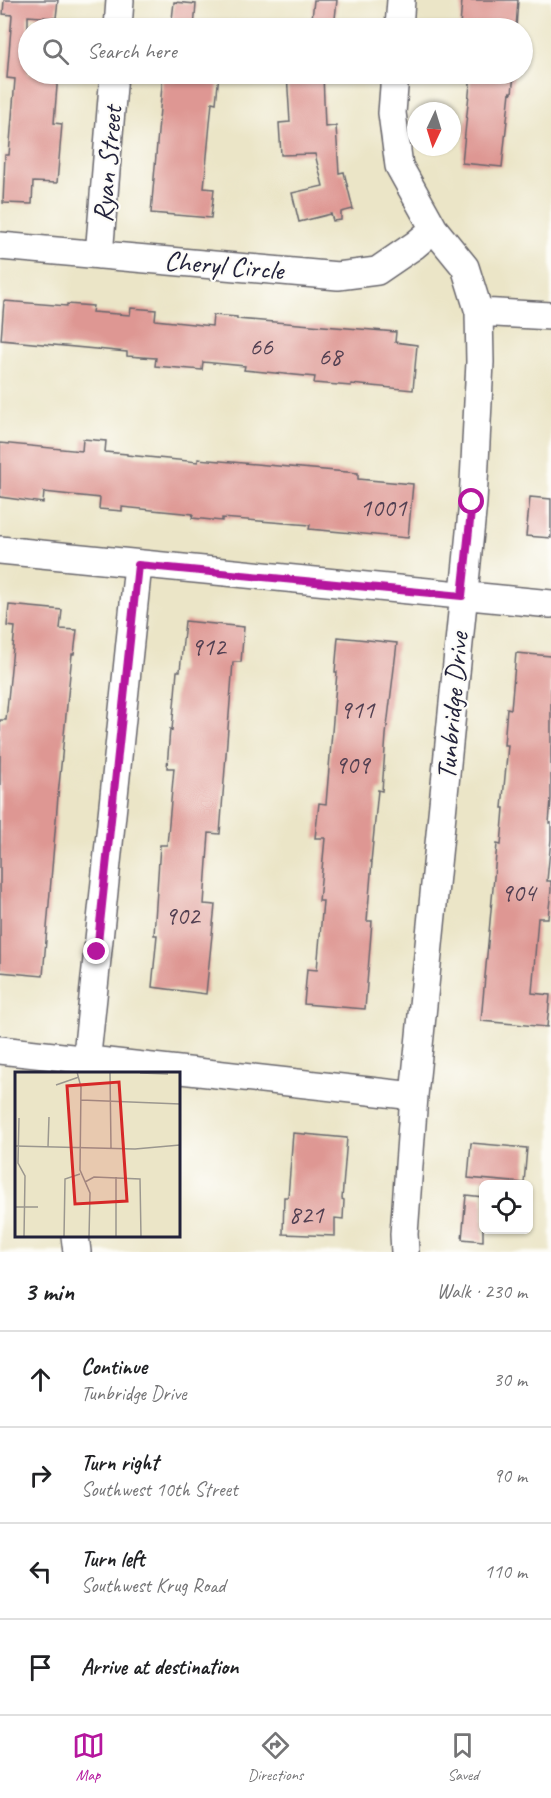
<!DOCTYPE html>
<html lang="en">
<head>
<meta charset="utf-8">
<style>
	body { margin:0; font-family:Caveat,sans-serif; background:#f6f6f6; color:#202124 }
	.controls { position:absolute; right:18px; bottom:18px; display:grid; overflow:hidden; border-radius:9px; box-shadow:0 2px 4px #0004 }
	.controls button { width:54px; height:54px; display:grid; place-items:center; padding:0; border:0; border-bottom:2px solid #e0e0e0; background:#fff; color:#202124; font:30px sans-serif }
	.compass { position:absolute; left:407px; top:102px; width:54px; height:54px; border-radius:50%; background:#fff; box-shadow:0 2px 4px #0004; rotate:184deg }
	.stop { position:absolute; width:18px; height:18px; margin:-14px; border:4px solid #b5179e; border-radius:50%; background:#fff }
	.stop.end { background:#b5179e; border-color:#fff; box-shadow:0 2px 6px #0008 }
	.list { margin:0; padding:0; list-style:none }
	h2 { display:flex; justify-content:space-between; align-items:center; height:78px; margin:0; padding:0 24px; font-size:26px }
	h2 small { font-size:20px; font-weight:400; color:#757577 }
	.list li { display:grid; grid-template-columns:39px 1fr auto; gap:18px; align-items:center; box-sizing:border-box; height:96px; padding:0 24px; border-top:2px solid #e0e0e0 }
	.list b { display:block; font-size:22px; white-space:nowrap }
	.list p { margin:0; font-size:20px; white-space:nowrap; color:#757577 }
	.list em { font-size:20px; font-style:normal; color:#757577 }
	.icon { flex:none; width:33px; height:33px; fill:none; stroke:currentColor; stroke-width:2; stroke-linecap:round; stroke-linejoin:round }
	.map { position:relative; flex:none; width:551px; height:1252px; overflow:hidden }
	.search { position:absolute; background:#fff; box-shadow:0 2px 4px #0004; left:18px; right:18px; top:18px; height:66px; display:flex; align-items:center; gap:15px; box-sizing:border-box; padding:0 21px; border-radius:33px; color:#757577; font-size:22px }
	.sheet { height:462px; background:#fff }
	nav { display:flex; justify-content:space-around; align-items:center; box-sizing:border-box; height:84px; border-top:2px solid #e0e0e0; background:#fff; font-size:16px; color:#757577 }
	nav a { display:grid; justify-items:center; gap:3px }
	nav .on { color:#b5179e }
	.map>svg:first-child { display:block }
	.building { fill:#de9793 }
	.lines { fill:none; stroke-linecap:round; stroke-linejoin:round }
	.minor-casing { stroke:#68666c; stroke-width:30 }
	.minor { stroke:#fff; stroke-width:27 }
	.route { stroke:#b5179e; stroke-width:8 }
	.labels { text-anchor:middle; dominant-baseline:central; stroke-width:4.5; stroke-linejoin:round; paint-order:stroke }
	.number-label { font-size:26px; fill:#513f51 }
	.street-label { font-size:28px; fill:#22223b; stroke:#fdfcf7 }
	.inset-road { fill:none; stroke:#9b978f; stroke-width:1.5 }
	.view { fill:#d62828; fill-opacity:0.15; stroke:#d62828; stroke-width:3 }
	.inset-edge { fill:none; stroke:#22223b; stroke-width:3 }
</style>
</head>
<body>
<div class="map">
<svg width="551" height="1252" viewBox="0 0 551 1252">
	<rect width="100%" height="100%" fill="#fdfcf7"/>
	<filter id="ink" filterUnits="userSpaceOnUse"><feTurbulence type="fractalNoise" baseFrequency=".0167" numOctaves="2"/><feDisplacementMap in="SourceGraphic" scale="12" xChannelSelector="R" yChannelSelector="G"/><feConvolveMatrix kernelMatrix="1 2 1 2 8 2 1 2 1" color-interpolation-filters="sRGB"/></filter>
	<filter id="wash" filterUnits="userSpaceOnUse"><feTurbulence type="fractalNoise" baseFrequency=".008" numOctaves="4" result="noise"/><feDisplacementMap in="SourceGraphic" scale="24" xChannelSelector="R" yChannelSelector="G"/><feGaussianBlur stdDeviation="1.35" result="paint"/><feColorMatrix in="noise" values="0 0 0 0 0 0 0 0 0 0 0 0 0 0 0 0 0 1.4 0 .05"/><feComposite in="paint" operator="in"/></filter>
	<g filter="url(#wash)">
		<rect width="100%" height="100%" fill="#ebe5c7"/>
		<g id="blocks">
			<path class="building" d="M4,0H58L56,18L28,16V74H58L54,123L62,124L57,183L33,182L32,204L3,203L5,155H9L15,79L7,78L12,15L3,14Z
				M314,0H337L334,28H311Z
				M462,0H518L516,28H488L460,26Z
				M174,2L196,4L194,28H171Z
				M163,74H219L216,103L212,102L204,188L214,189L211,218L151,213Z
				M287,74H323L325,127L336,126L339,173L344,172L353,209L341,212V220L333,221L331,214L299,222L292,193L323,186L315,154L281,155L279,123L290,122Z
				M471,74H514L512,93L510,92L502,167L462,163Z
				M4,301L67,306V304L93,306L92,312L130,315L131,308L156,310L155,320L212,326L213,315L237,317V319L396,332L395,342L417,345L413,390L351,384V386L314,383L315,377L244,370L245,366L203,362L202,370L155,366L156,358L127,356V352L1,340Z
				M83,439L106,441L105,452L127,454V455L198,462V459L358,473V479L413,484L408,538L309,529L310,525L222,518V521L192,518L193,514L122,507V511L99,509L100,498L44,492L43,503L0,497V443L82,451Z
				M530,497L551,499V538L526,536Z
				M9,605L62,610L60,629L77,630L74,654H72L58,796L43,976L0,972V720H6L15,627L7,626Z
				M185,621L244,627L241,662H233L220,834L209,833L204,904L215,905L206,994L152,987L157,935H154L160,845H167L174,768H167L170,729L172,730L177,671H180Z
				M338,637L397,643L386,735L382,791L378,790L371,862H372L367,921H372L365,1009L304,1004L307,969L317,970L323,901H319L325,838H315L319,803L326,804L337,672H335Z
				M516,653L551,656V799L549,823H551V839L547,881H551V890L548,918H538L532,993L550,995L547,1027L481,1021L497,844L501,845L504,808H502L508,745H504L507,708L511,709Z
				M293,1133L347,1138L342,1199L344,1200L343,1219L335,1218V1236L283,1234L284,1197H288Z
				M471,1143L527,1148L524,1183L468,1178Z
				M466,1195L483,1197V1241L462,1239Z"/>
		</g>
	</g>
	<g filter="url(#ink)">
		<use href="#blocks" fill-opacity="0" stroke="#68666c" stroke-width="1.5"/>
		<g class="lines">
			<g class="minor-casing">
				<path id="minor" d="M118,28L120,0
					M399,28L401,0
					M395,74L392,113L399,166L434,229L465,267L479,312L480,362L473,502L414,1096L404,1234L405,1252
					M0,246L338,276L377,271L415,245L434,229
					M99,255L114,74
					M479,312L551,316
					M0,550L551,604
					M0,1050L414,1096
					M85,1074L138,565
					M75,1236L77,1252"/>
			</g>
			<use href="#minor" class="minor"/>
		</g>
	</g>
	<g class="lines" filter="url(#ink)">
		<path class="route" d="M97,952L138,565L462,596L472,502"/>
	</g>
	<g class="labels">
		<g class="number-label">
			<text x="261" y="346">66</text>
			<text x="330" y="356">68</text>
			<text x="383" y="507">1001</text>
			<text x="208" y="646">912</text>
			<text x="357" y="709">911</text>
			<text x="352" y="764">909</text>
			<text x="518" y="892">904</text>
			<text x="182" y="915">902</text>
			<text x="306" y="1214">821</text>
		</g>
		<g class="street-label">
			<text transform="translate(107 164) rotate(-85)">Ryan Street</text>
			<text transform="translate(224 265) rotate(5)">Cheryl Circle</text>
			<text transform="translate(452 706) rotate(-85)">Tunbridge Drive</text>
		</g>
	</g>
	<g transform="translate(15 1072)">
		<rect width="165" height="165" fill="#ebe5c7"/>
		<path class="inset-road" d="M62,0L66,15L65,98L75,121L74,165M95,1L96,76M125,1L153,2M41,13L64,5M66,28L165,32M4,46L3,91L10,104L9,165M0,74L120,77L165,73M33,75L34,45M70,110L79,105L125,107L126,165M0,135H23M49,165L50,107L65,102M101,165V105"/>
		<path class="view" d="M104,10L112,129L60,132L52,14Z"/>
		<rect width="165" height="165" class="inset-edge"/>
	</g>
</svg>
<div class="controls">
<button><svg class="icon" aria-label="locate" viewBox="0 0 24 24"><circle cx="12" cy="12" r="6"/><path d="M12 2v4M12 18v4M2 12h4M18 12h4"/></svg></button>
</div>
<svg class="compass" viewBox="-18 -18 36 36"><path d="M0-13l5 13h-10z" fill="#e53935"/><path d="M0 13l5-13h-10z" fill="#757577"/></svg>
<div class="stop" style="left:472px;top:502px"></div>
<div class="stop end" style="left:97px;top:952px"></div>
<div class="search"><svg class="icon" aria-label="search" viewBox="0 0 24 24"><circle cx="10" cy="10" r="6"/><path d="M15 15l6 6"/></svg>Search here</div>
</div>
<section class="sheet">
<h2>3 min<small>Walk · 230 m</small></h2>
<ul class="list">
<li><svg class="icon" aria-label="ahead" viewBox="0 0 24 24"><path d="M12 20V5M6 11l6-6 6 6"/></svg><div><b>Continue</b><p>Tunbridge Drive</p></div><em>30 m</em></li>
<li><svg class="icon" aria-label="right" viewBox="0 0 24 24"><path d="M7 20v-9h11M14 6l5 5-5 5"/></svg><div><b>Turn right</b><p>Southwest 10th Street</p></div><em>90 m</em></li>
<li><svg class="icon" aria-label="left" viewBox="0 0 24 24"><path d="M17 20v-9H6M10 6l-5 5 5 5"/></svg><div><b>Turn left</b><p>Southwest Krug Road</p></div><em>110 m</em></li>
<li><svg class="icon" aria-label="arrive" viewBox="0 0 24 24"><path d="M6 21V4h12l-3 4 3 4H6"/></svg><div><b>Arrive at destination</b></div></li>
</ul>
</section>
<nav>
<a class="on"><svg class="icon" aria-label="map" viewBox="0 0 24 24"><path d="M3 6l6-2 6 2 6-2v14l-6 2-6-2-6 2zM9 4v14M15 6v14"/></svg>Map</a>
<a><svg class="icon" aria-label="directions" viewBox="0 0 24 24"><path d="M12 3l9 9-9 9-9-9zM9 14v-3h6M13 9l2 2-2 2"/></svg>Directions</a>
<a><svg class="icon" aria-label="saved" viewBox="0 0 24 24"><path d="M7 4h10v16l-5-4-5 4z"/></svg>Saved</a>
</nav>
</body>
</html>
